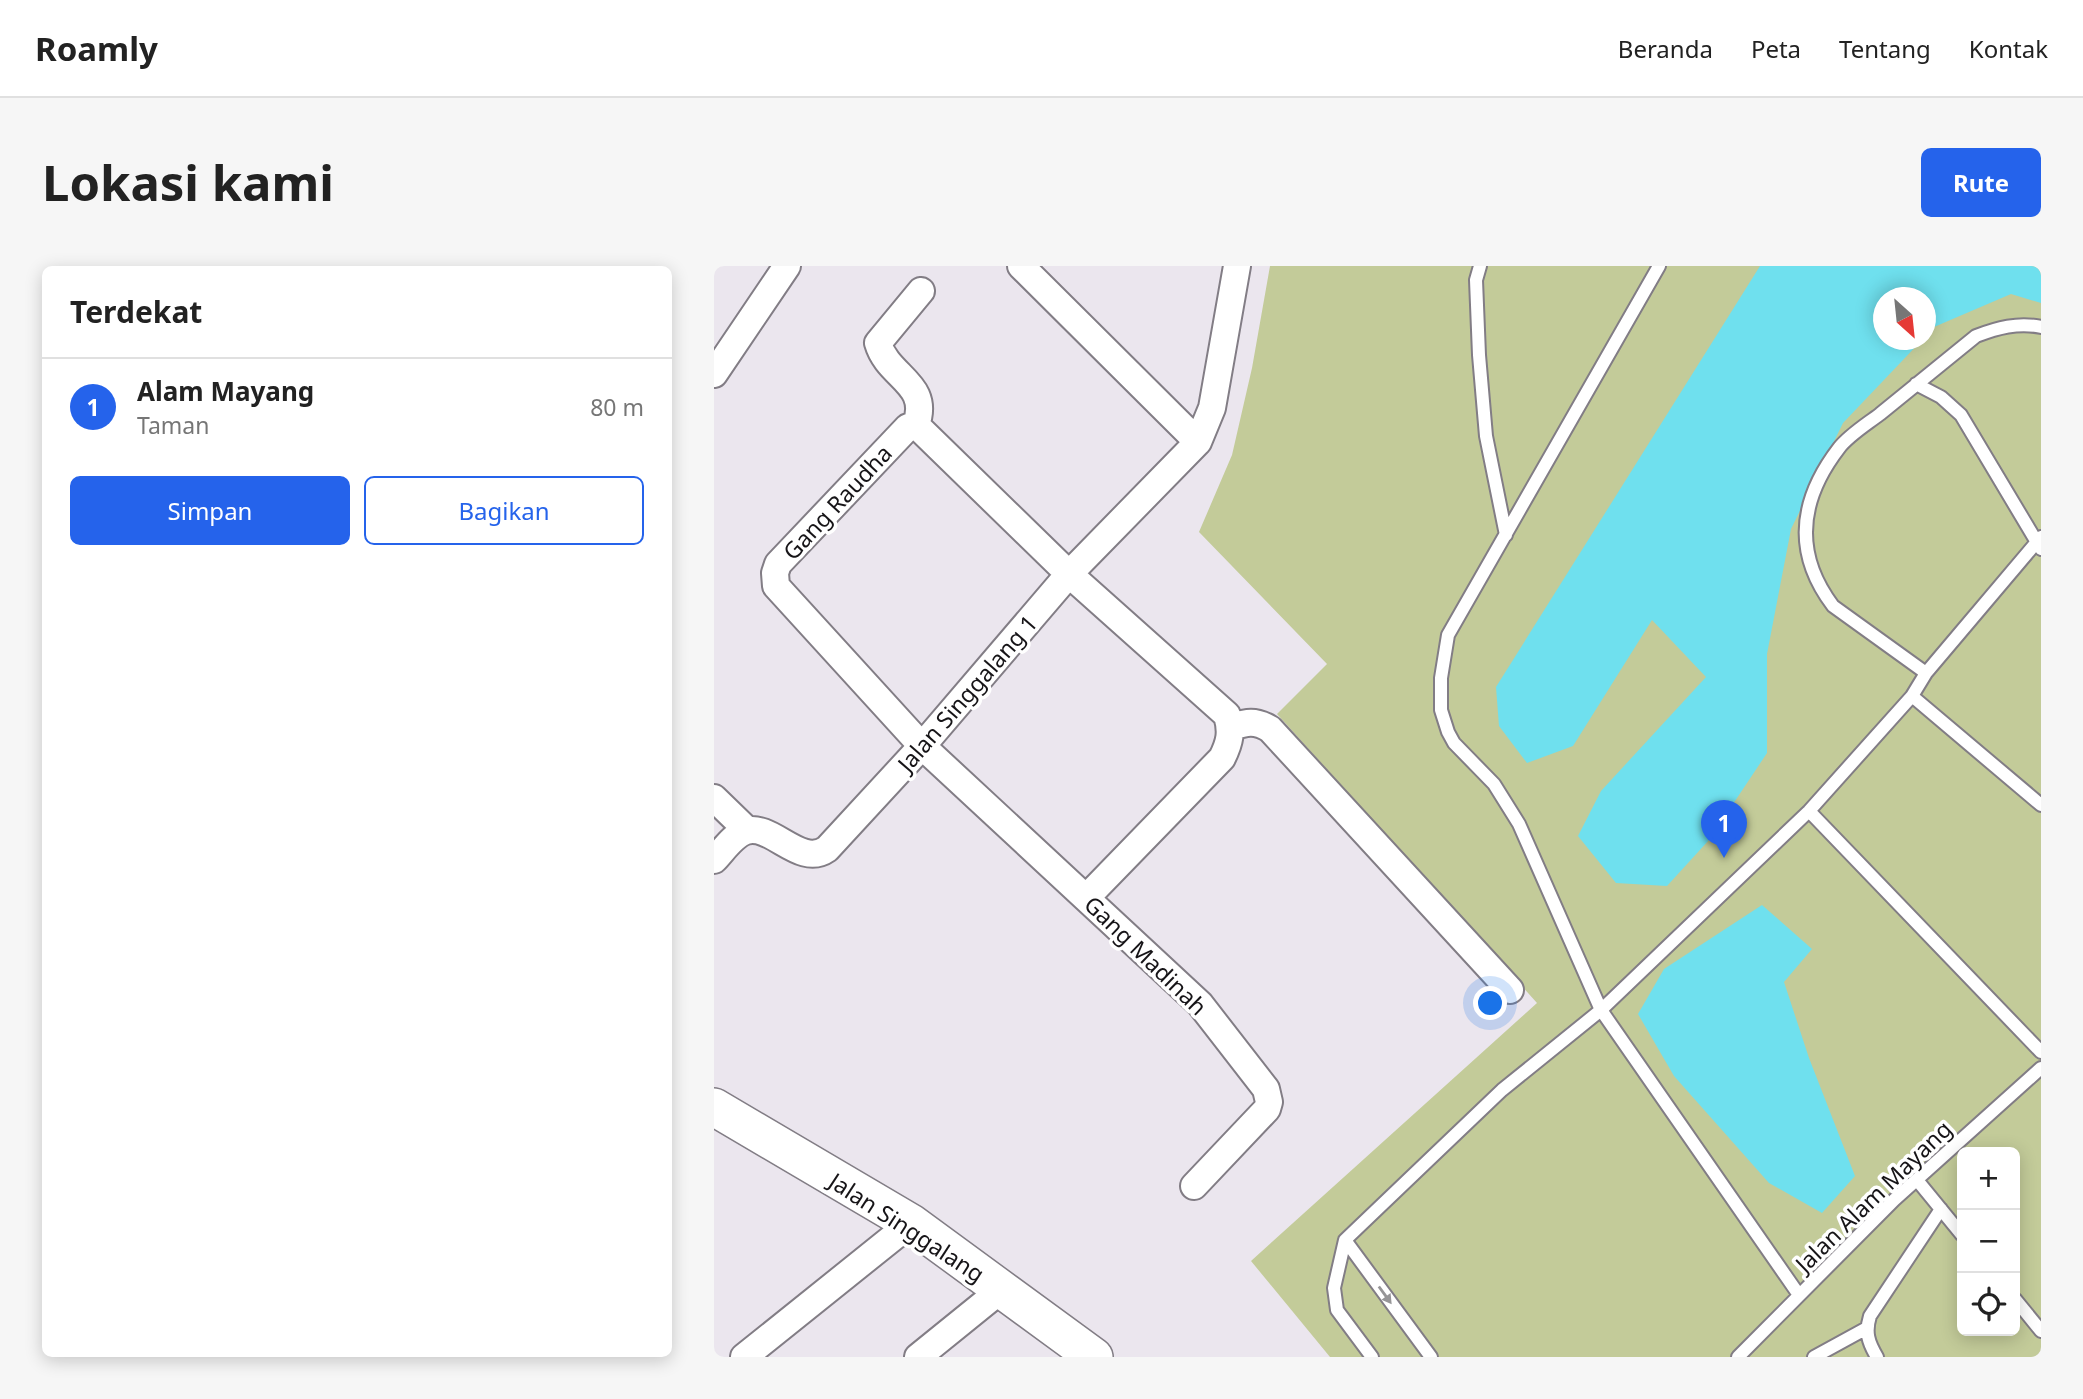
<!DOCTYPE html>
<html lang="id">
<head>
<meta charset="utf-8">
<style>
	body { margin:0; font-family:"Noto Sans",sans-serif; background:#f6f6f6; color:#222 }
	.controls { position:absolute; right:21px; bottom:21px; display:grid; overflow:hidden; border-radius:10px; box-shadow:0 4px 18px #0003 }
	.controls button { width:63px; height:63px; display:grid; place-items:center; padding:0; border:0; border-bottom:2px solid #e0e0e0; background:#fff; color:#222; font:35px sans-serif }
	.compass { position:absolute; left:1159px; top:21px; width:63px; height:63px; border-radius:50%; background:#fff; box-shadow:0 4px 18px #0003; rotate:153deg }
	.you { position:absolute; left:777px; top:738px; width:24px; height:24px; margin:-18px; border:5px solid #fff; border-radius:50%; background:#1a73e8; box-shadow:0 0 0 10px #1a73e833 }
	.badge { display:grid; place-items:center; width:46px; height:46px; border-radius:50%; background:#2563eb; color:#fff; font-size:23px; font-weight:700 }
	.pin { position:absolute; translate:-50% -58px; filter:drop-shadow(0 2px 4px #0008) }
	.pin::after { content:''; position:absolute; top:37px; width:24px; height:21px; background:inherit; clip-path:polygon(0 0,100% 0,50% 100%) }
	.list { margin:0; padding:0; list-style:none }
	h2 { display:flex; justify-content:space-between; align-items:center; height:91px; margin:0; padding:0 28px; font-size:30px }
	h2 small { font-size:23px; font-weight:400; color:#767676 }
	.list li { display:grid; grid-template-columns:46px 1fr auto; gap:21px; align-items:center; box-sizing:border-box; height:98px; padding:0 28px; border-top:2px solid #e0e0e0 }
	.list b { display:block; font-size:26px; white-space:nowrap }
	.list p { margin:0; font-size:23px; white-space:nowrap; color:#767676 }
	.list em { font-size:23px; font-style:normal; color:#767676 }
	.actions { display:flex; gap:14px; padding:21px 28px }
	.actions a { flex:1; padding:16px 0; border:2px solid #2563eb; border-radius:10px; text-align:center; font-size:24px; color:#2563eb }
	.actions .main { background:#2563eb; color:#fff }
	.icon { flex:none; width:38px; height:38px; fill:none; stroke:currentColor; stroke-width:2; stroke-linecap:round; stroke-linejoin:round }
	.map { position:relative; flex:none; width:1327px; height:1091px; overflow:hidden; border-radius:10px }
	header { display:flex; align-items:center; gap:42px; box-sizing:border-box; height:98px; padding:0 35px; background:#fff; border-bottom:2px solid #e0e0e0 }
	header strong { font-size:33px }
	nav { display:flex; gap:38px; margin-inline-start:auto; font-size:24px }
	.intro { display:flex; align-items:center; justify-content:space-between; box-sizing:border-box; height:168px; padding:0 42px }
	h1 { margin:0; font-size:49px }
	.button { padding:18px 32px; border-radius:10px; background:#2563eb; color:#fff; font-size:24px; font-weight:700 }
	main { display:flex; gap:42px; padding:0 42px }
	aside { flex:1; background:#fff; border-radius:10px; box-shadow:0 4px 18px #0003 }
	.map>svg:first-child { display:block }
	.green { fill:#c3cb99; fill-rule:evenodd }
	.water { fill:#6fe0ee }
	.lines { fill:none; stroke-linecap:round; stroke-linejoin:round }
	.service-casing { stroke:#827d85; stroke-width:16 }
	.minor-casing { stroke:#827d85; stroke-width:30 }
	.secondary-casing { stroke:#827d85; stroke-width:40 }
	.service { stroke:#fff; stroke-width:12 }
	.minor { stroke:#fff; stroke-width:26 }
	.secondary { stroke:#fff; stroke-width:37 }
	.oneway { fill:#969597 }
	.labels { text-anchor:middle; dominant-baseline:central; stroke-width:7; stroke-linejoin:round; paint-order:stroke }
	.street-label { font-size:23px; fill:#161417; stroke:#fff }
</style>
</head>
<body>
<header>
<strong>Roamly</strong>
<nav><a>Beranda</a><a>Peta</a><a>Tentang</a><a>Kontak</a></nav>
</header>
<div class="intro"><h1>Lokasi kami</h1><a class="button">Rute</a></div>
<main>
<aside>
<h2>Terdekat<small></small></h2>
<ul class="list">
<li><span class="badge">1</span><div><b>Alam Mayang</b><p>Taman</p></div><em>80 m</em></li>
</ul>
<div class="actions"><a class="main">Simpan</a><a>Bagikan</a></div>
</aside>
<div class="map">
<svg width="1327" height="1091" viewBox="0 0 1327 1091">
	<rect width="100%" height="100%" fill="#ebe6ee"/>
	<path class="green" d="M556,0H1327V1091H616L537,995L823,737L563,448L613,398L485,266L518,189L538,102ZM1170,32H1212V74H1170ZM1248,886H1301V1065H1248Z"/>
	<path class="water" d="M1046,0H1327V37L1297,28L1220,61L1212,70V32H1170V74H1208L1129,157L1077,263L1053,388V487L995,574L953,620L902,617L864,570L887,525L992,411L938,354L859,480L813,497L785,460L782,421Z
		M1048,639L1098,683L1070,716L1095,792L1141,910L1108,947L1055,917L960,810L924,748L950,703Z"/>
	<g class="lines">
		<g class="service-casing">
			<path id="service" d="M766,0L762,14L765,89L772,170L792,269
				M945,0L734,369L727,412V444L734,466L740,477L780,518L805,558L887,744L1085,1029
				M1202,118L1227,131L1247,149L1327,283
				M1212,407L1119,340C1079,287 1085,234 1125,182C1135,169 1153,158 1166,148C1198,122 1230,96 1262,70C1283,62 1304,56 1327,61
				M1198,430L1327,539
				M1095,545L1327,786
				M1203,914L1248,969
				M631,974L717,1091
				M1301,1033L1327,1065
				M658,1091L623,1044L620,1022L631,974L788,824L887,744L1095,545L1198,430L1212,407L1327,271
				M1024,1091L1180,934L1327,802
				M1100,1091L1153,1062
				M1163,1091C1154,1076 1151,1066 1156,1050L1227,943"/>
		</g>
		<g class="minor-casing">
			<path id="minor" d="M307,0L484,176
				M0,108L73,0
				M202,159L194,161L64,298L61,307L62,320L208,480L486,738L552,823L555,836L553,843L480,920
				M202,159L355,308L513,449C518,466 516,476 508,492L373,631
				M202,159C217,117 174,112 164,77L207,25
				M517,461C533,456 541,454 556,463L796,724
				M0,532L33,564
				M0,594C9,585 19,569 32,565C58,557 86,602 113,583L208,480L355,308L484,176L498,142L523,0
				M30,1091L197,957
				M204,1091L288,1023"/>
		</g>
		<g class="secondary-casing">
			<path id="secondary" d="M0,841L197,957L380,1091"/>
		</g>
		<use href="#service" class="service"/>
		<use href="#minor" class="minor"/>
		<use href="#secondary" class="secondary"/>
	</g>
	<defs><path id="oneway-solid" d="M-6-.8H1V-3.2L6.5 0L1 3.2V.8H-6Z" transform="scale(1.75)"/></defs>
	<use class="oneway" href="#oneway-solid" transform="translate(671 1029) rotate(54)"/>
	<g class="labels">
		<g class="street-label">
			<text transform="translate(123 236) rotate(-47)">Gang Raudha</text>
			<text transform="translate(253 427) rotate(-49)">Jalan Singgalang 1</text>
			<text transform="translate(432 689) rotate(44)">Gang Madinah</text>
			<text transform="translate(1159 930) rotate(-44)">Jalan Alam Mayang</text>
			<text transform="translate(193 961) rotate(33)">Jalan Singgalang</text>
		</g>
	</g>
</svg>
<div class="controls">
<button>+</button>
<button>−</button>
<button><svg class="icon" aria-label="locate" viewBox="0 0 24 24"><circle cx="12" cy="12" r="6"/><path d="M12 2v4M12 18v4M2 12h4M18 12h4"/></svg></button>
</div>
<svg class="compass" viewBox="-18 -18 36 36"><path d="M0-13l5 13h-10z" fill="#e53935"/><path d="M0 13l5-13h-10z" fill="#767676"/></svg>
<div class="you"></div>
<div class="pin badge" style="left:1010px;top:592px">1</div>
</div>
</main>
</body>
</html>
